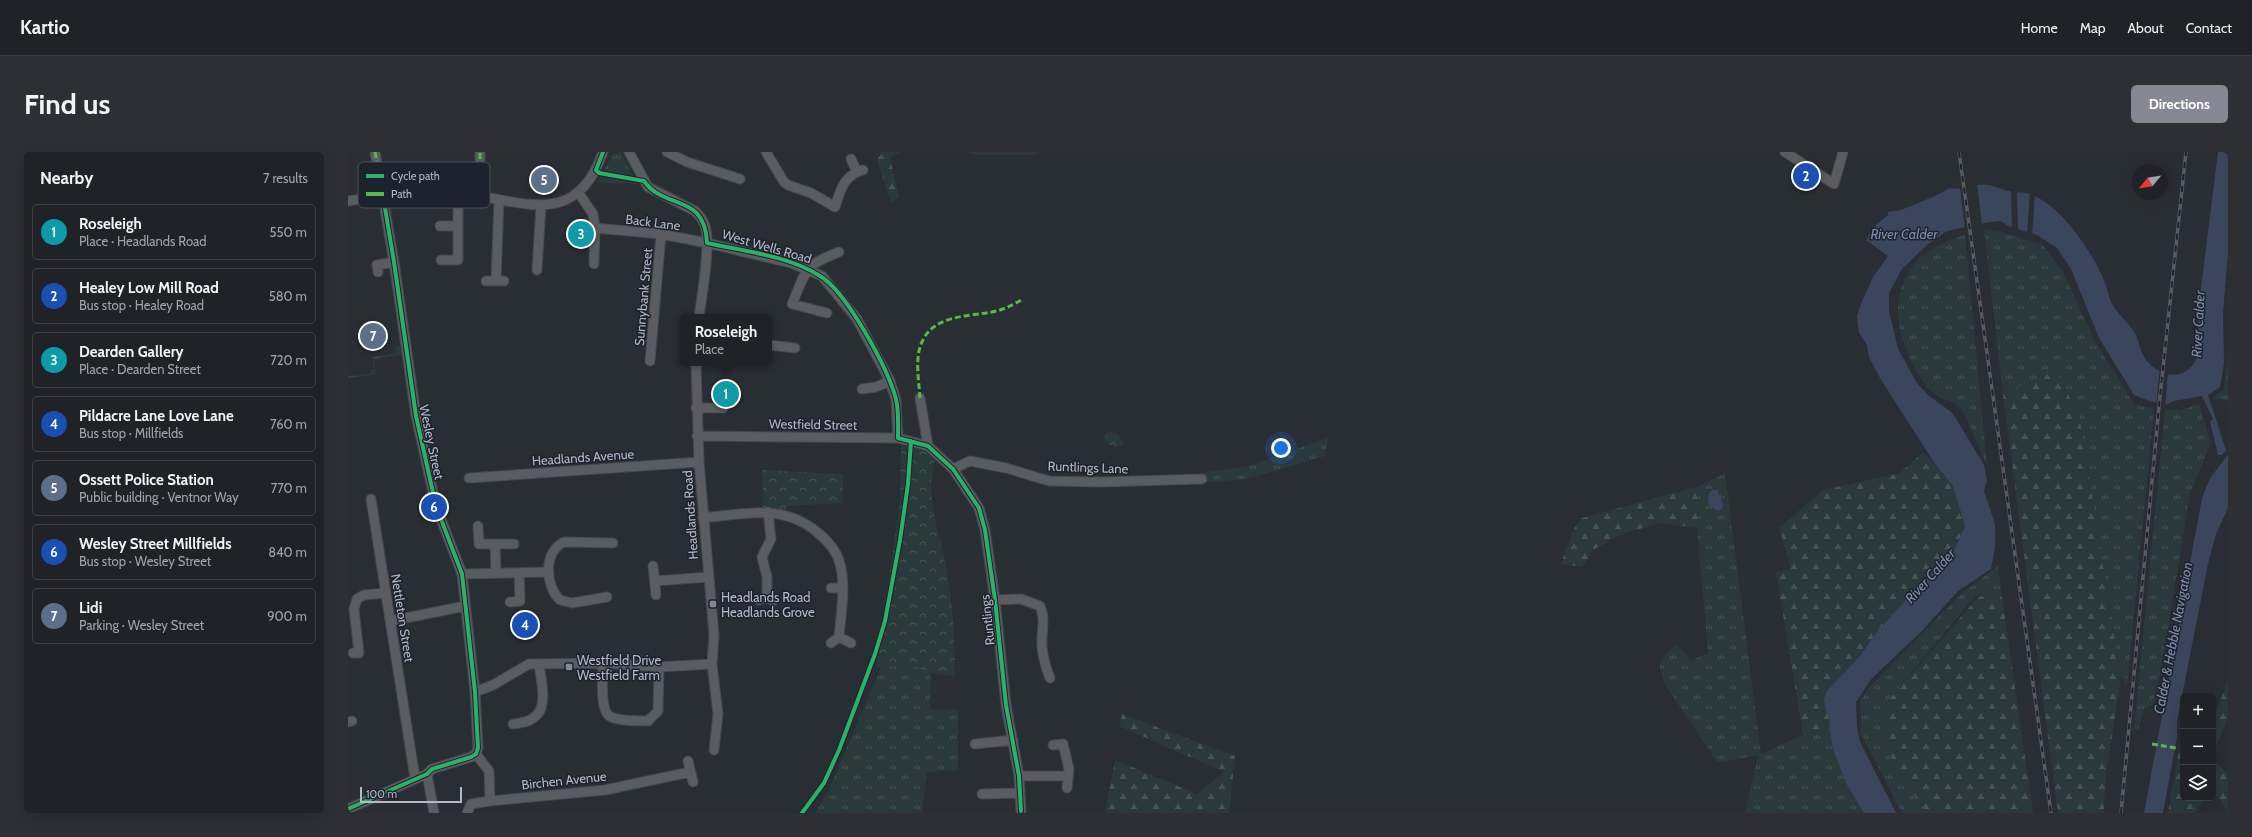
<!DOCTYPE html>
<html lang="en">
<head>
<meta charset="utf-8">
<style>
	body { margin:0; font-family:Cabin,sans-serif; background:#2c2f33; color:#f1f3f6 }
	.controls { position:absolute; right:12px; bottom:12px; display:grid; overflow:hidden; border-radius:6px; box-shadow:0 4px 16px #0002 }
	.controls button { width:36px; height:36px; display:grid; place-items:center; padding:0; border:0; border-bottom:1px solid #3c3f44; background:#1f2227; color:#f1f3f6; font:20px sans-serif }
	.compass { position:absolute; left:1784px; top:12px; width:36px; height:36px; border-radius:50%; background:#1f2227; box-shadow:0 4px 16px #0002; rotate:240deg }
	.scale { position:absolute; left:12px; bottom:10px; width:102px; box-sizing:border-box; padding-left:4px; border:2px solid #b3b9c5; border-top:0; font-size:11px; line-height:14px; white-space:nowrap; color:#b3b9c5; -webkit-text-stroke:3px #1d232e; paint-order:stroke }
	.you { position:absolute; left:933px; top:296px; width:14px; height:14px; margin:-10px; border:3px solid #fff; border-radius:50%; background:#1a73e8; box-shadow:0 0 0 6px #1a73e833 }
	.badge { display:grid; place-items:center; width:26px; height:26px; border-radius:50%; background:#838892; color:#fff; font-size:13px; font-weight:700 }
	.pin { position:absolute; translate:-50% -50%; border:2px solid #fff; box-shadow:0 1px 4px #0006 }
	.popup { position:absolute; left:332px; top:162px; width:92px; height:52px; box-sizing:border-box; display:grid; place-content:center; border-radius:6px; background:#1f2227; filter:drop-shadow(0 1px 3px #0005); font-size:13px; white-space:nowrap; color:#a1a4a7 }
	.popup b { font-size:15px; color:#f1f3f6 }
	.popup::after { content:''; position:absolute; left:50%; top:100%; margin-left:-8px; border:8px solid transparent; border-top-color:#1f2227 }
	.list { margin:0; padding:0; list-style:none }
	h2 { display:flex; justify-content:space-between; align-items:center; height:52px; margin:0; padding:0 16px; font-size:17px }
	h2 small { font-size:13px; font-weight:400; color:#a1a4a7 }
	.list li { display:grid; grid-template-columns:26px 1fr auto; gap:12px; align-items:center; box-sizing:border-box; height:56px; margin:0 8px 8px; padding:0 8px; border:1px solid #3c3f44; border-radius:6px }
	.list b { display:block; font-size:15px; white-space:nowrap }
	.list p { margin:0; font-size:13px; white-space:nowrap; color:#a1a4a7 }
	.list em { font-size:13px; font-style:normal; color:#a1a4a7 }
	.icon { flex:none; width:22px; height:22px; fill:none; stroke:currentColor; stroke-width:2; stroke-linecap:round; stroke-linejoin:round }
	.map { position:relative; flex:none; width:1880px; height:661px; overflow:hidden; border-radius:6px }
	header { display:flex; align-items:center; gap:24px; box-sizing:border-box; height:56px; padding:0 20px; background:#1f2227; border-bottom:1px solid #3c3f44 }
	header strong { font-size:19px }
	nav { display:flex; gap:22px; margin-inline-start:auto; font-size:14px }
	.intro { display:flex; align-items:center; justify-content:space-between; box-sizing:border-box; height:96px; padding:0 24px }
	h1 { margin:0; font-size:28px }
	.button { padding:10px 18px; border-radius:6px; background:#838892; color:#fff; font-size:14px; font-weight:700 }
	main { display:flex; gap:24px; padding:0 24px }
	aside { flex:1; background:#1f2227; border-radius:6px; box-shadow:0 4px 16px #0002 }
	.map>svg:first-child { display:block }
	.grass { fill:url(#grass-tufts) }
	.forest { fill:url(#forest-firs) }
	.park { fill:url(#park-crowns) }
	.water { fill:#3a465c }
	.pier { fill:#292d34 }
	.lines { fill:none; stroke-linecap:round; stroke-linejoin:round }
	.minor-casing { stroke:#45484d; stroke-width:11 }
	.minor { stroke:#595c62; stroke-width:9 }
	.rail-casing { stroke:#575b60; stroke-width:3.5 }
	.rail { stroke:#1d232e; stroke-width:2; stroke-dasharray:6; stroke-linecap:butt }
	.quiet { stroke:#58b947; stroke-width:3; stroke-dasharray:6 3; stroke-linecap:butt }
	.cycleway-casing { stroke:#1d232e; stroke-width:6 }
	.cycleway { stroke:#2db169; stroke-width:4 }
	.poi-dot { fill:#838892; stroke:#1d232e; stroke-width:1.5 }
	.labels { text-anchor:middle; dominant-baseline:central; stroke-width:3; stroke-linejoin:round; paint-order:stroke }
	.street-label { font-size:13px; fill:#b3b9c5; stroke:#1d232e }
	.poi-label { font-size:13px; fill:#b3b9c5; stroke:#1d232e; text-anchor:start }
	.water-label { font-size:14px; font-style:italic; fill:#7e8eaa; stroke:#1d232e }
	.key { fill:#1d232e; stroke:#4a505b; stroke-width:1 }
	.key-label { font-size:11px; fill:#b3b9c5 }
</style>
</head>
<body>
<header>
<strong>Kartio</strong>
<nav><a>Home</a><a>Map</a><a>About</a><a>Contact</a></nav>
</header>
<div class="intro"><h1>Find us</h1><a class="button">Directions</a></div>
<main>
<aside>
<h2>Nearby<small>7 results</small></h2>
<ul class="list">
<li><span class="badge" style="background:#0f9aa8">1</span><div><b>Roseleigh</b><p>Place · Headlands Road</p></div><em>550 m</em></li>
<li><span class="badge" style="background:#1a4fb4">2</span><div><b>Healey Low Mill Road</b><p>Bus stop · Healey Road</p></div><em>580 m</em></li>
<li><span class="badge" style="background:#0f9aa8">3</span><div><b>Dearden Gallery</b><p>Place · Dearden Street</p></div><em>720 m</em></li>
<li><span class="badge" style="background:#1a4fb4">4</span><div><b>Pildacre Lane Love Lane</b><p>Bus stop · Millfields</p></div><em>760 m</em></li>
<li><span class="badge" style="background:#5c6f8a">5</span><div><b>Ossett Police Station</b><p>Public building · Ventnor Way</p></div><em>770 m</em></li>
<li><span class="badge" style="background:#1a4fb4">6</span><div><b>Wesley Street Millfields</b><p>Bus stop · Wesley Street</p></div><em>840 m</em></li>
<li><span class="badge" style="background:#5c6f8a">7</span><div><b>Lidi</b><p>Parking · Wesley Street</p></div><em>900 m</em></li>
</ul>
</aside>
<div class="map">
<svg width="1880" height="661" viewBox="0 0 1880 661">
	<defs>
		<pattern id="grass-tufts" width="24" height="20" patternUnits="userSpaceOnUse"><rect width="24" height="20" fill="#2a3a3c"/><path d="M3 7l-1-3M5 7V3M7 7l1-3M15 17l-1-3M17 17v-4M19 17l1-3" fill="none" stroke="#465457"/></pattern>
		<pattern id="forest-firs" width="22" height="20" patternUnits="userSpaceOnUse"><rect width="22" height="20" fill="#2a3a3c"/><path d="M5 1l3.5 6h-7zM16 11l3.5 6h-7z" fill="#465457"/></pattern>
		<pattern id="park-crowns" width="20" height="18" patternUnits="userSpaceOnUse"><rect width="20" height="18" fill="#2a3a3c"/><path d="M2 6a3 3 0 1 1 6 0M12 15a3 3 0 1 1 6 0" fill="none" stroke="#465457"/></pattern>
	</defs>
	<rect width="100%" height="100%" fill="#292d34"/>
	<path class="grass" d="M273,0L289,32L249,31L265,1Z
		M617,0H692L684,3H629Z
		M1636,77L1654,80L1695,93L1715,120L1748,191L1786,252L1806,257L1779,534L1773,525L1731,263L1708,219L1655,242Z
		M1617,82L1639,314C1634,303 1618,262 1612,256C1604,248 1588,246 1581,237C1553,202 1534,146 1569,109C1580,96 1602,89 1617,82Z
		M52,194L54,203L26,207L28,223L0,226V221L2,224L22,222V218L26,217L24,205L48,201L47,195Z
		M1880,204V249L1864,246L1876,238Z
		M1851,252L1863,291L1842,341L1814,513L1805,553L1796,557L1790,578L1786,577L1817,257L1834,258Z
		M980,286L977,304L899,327L854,331L853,320L898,315Z
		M1377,321L1413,602L1455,583L1481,576C1487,608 1500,633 1516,661H1397L1410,603L1370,611L1317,533L1311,512L1318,501L1328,493L1337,501L1342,509L1360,501L1349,376L1351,334Z
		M1650,414L1654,444L1640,442L1627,444L1542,547L1540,597L1554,624L1579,661H1554L1513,582L1512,549L1521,536L1614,441Z
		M561,513L583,520L582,557L610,558V618L579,620L574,661H467L480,640L533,515Z"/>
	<path class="forest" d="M535,0H554L542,6L551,45L543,51L529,7Z
		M1708,219L1731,263L1773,525L1757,629L1756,661H1710L1655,242Z
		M1575,300L1590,314L1605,334L1617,374L1603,405L1593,412L1574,430L1529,480L1511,505L1479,539L1478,559L1482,567L1481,576L1455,583L1428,420L1443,417L1431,376L1475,338L1552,321Z
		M1351,334L1349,376L1312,371L1274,382L1245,398L1234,415L1213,412L1225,378L1234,366Z
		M1640,442L1654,444L1685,661H1579L1554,624L1540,597L1536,574L1542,547L1630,445Z
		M1880,529V567L1865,601V567Z
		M774,562L887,604L881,661H757L767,608L849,642L876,620L771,574Z
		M1833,585L1835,586V646H1857L1847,661H1820Z
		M1865,607L1880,623V659L1870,645L1865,644Z"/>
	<path class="park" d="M759,280L768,281L774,288L775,293C767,297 761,293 756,286Z
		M553,293L577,299L587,309C576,347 593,382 599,420C605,454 607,489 607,524L589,522L561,513L528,516L552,351Z
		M414,318L495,322V351L438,354L437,362L415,360Z"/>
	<path class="water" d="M1870,0H1880V101L1875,161L1876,212L1872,235L1860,243L1878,298L1874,303H1870L1862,270L1865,267L1854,244L1826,249L1817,253L1796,247L1786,243L1751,186L1723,117L1709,96L1689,83L1660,74L1653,69L1642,70L1599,79L1580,92L1554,117L1541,141V158L1550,197L1569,231L1580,243L1603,260L1607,265L1636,313L1639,328L1636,339L1647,372V396L1643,417L1610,439L1573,480L1524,526L1508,550L1509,574L1512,590L1548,661H1516L1498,631L1486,600L1481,576L1482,567L1478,559L1476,547L1479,539L1511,505L1529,480L1574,430L1593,412L1603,405L1617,374L1605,334L1585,309L1532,226L1521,205L1519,193L1511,181L1509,164L1512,154L1525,125L1540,104L1518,88L1528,73L1540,63V60L1553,58L1587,44L1602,36C1615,38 1617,34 1629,33C1641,31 1652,37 1664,40C1669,41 1674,40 1679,41C1687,43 1698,50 1705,56C1723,71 1746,104 1755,126C1759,134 1760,144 1764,152C1770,163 1782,171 1788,183C1791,191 1793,201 1798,208C1814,227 1838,229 1849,206L1852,144Z
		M1880,303V356L1868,382L1860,412L1829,569V585L1815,661H1796L1854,346L1862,326Z
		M1364,338H1369L1375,352L1374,357L1369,359L1360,352L1361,342Z"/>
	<path class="pier" d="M1629,31L1634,73L1617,78L1612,35Z
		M1663,38L1669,39L1670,79L1664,77Z
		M1682,40L1687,42L1684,84L1679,82Z
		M1812,216L1820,220L1817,254L1808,253Z"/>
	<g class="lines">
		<g class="minor-casing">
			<path id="minor" d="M281,0L300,35L347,59C353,65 357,70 358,78C362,98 354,143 351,165
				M319,0L339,10L392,27
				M418,0L436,30L440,33L463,41L487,55C493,37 495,24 515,18
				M1437,0L1486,32L1495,0
				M132,7V0
				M503,7L509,20
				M230,40L245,62L247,76L246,112
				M0,49C36,43 72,38 109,41C170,46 227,81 255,0
				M92,74H110
				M247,76L313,82L359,91L443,111L474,124L509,167L542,229L548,248L550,286
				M93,108H110V41
				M189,118L193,54
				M30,120L29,113L46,110
				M138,129H156
				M148,129L151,48
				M479,161L444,152C459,117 455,114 491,100
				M421,193L447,196
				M302,209L313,82
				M348,211L351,310L366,483L364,512L370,562L366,598
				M514,237L528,235L542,229
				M572,246L580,294
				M348,256H375
				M349,284L550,286L580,294L605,317L631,356L637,378L647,448L658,553L671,624L673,659
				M605,317L622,309L658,316L701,329L754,330L854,327
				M121,326L351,310
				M23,347L67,626
				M355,366C396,362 434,351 469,380C479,388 489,399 492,412C498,434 493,462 491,485
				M130,374L131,392H166
				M147,392L148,421
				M305,414L308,443
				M114,422L201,420
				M307,429L360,425
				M483,436H494
				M259,445L224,451L212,448C197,434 195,400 216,390L265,391
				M419,445V425L414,405L423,387L420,360
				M411,448L419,445L425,449
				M647,448L673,447L692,454C698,468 693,480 694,495C695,506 698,516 702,526
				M162,450L172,449L171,421
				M43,469L117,454
				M483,491L491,485L503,491
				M5,501H11L6,457L9,447L16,443L38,441
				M255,511C255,523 251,560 263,565C273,570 289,568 300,569L310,559L311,515
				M127,540L145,533L181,512L255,511L311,515L364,512
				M0,570L4,569
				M165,572C204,569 195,542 191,512
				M627,592L665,588
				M705,593L715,592L721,617L719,636
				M128,602L141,619L142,649L257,638L342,620
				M340,609L345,630
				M79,622L86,661
				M671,624H719
				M634,642L671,641
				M0,657L79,622L84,617L123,605L128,602L130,596L127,540L114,422L88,354L68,264L46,110L27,0
				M119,661L123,652L142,649"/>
		</g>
		<use href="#minor" class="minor"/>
		<g class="rail-casing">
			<path id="rail" d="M1611,0L1703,661
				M1773,661L1811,254L1838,0"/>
		</g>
		<use href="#rail" class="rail"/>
		<path class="quiet" d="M27,0L35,44
			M132,7V0
			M572,246C571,231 568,214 571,199C579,163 616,165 644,160C655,158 665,153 675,147
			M1804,592L1828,596"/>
		<g class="cycleway-casing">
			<path id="cycleway" d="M255,0L248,18L251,21L296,29C317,59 357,40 359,91C395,99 442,104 472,124C499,140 540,217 548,247C551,259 550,274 550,286L580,294L605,317L631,356L637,378L647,448L658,553L671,624L673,659
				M0,657L79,622L84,617L123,605L128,602L130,596L127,540L114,422L88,354L68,264L46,110L35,44
				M454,661L476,631L491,598L527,502L537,469L552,388L560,332L563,289"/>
		</g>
		<use href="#cycleway" class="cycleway"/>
	</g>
	<g class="poi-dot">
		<rect x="361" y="448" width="8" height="8" rx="2"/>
		<rect x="217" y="511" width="8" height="8" rx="2"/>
	</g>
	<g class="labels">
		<g class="street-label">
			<text transform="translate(305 70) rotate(7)">Back Lane</text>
			<text transform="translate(419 94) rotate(16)">West Wells Road</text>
			<text transform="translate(295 145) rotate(-85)">Sunnybank Street</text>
			<text transform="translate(465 272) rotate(1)">Westfield Street</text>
			<text transform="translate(84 290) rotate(78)">Wesley Street</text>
			<text transform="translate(235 305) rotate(-4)">Headlands Avenue</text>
			<text transform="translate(740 315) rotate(2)">Runtlings Lane</text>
			<text transform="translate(342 363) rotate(-94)">Headlands Road</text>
			<text transform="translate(55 466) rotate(81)">Nettleton Street</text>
			<text transform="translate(639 468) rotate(-96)">Runtlings</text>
			<text transform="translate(216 628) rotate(-6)">Birchen Avenue</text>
		</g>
		<g class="poi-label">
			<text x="373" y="445">Headlands Road<tspan x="373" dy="15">Headlands Grove</tspan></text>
			<text x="229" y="508">Westfield Drive<tspan x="229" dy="15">Westfield Farm</tspan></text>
		</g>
		<g class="water-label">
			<text x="1556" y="82">River Calder</text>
			<text transform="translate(1850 172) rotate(-87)">River Calder</text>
			<text transform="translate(1582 424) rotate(-48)">River Calder</text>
			<text transform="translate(1825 486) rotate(-79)">Calder &amp; Hebble Navigation</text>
		</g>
	</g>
	<rect x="10" y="10" width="132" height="46" rx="6" class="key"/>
	<rect x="18" y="22" width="18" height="4" fill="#2db169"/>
	<rect x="18" y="40" width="18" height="4" fill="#58b947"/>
	<g class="key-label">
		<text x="43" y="28">Cycle path</text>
		<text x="43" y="46">Path</text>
	</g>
</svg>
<div class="controls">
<button>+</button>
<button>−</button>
<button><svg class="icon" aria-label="layers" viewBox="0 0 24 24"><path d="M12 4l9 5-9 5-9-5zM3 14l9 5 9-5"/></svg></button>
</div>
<svg class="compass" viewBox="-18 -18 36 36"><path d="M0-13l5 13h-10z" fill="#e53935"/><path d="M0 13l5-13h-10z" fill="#a1a4a7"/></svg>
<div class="scale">100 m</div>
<div class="you"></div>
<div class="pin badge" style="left:378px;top:242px;background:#0f9aa8">1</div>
<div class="popup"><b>Roseleigh</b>Place</div>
<div class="pin badge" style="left:1458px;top:24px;background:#1a4fb4">2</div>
<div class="pin badge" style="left:233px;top:82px;background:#0f9aa8">3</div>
<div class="pin badge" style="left:177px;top:473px;background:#1a4fb4">4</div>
<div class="pin badge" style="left:196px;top:28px;background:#5c6f8a">5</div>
<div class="pin badge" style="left:86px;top:355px;background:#1a4fb4">6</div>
<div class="pin badge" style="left:25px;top:184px;background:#5c6f8a">7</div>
</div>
</main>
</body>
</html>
